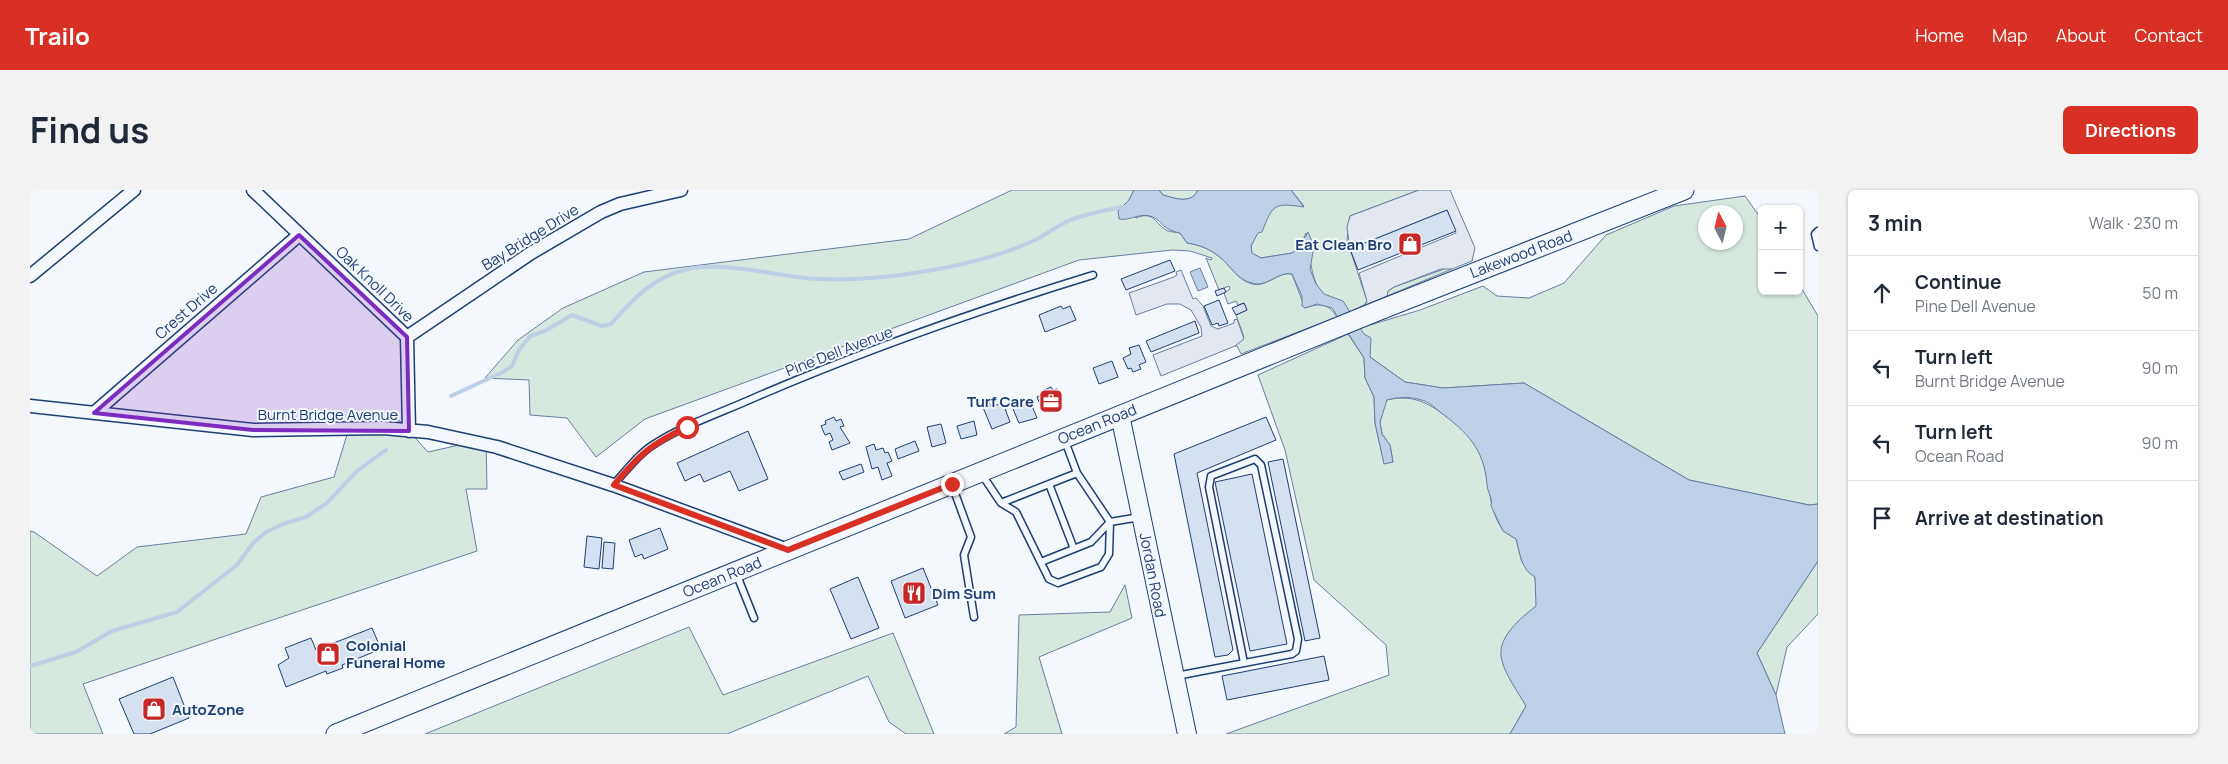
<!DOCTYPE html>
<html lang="en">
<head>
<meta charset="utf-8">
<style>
	body { margin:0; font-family:Manrope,sans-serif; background:#f2f2f3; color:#1f2937 }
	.controls { position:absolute; right:15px; top:15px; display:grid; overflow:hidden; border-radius:8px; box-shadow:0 1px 4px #0004 }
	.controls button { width:45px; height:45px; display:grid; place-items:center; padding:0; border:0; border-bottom:1px solid #e0e1e3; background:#fff; color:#1f2937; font:25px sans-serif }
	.compass { position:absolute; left:1668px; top:15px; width:45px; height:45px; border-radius:50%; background:#fff; box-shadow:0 1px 4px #0004; rotate:353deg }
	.stop { position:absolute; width:15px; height:15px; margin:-11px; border:4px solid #d93025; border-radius:50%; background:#fff }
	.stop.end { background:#d93025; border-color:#fff; box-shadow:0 1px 5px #0008 }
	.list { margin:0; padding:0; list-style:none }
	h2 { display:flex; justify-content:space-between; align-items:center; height:65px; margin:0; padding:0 20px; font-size:21px }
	h2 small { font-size:16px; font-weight:400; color:#747a83 }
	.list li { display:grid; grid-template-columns:32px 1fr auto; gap:15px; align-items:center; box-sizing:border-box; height:75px; padding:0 20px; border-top:1px solid #e0e1e3 }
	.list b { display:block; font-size:19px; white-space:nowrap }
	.list p { margin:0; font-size:16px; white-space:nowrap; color:#747a83 }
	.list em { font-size:16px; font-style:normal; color:#747a83 }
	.icon { flex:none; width:28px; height:28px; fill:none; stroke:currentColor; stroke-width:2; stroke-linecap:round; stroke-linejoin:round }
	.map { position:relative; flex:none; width:1788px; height:544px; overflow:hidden; border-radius:8px }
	header { display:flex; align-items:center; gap:30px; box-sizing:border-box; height:70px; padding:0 25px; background:#d93025; color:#fff }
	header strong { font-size:24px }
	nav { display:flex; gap:28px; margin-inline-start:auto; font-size:18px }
	.intro { display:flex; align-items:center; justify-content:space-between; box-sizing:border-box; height:120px; padding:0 30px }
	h1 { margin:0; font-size:35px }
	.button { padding:12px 22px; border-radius:8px; background:#d93025; color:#fff; font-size:18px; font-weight:700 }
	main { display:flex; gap:30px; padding:0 30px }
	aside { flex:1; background:#fff; border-radius:8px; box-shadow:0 1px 4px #0004 }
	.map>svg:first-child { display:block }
	.green { fill:#d7e8df; stroke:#687fa3; fill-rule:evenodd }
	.parking { fill:#e3e8f0; stroke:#687fa3 }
	.water { fill:#bed0e5; stroke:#687fa3 }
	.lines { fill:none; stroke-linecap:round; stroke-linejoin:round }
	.stream { stroke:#bed0e5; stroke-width:4 }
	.building { fill:#d5e0f0; stroke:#1d3f73 }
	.lane-casing { stroke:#1d3f73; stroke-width:9 }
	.street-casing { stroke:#1d3f73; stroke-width:15 }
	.secondary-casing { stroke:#1d3f73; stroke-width:20 }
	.primary-casing { stroke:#1d3f73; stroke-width:21 }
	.lane { stroke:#f4f7fb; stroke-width:6 }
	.street { stroke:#f4f7fb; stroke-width:12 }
	.secondary { stroke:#f4f7fb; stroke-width:18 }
	.primary { stroke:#f4f7fb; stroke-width:19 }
	.route { stroke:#d93025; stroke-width:6 }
	.marked { fill:#7b2cbf; fill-opacity:0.2; stroke:#7b2cbf; stroke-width:4; stroke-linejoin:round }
	.labels { text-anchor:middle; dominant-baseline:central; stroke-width:4; stroke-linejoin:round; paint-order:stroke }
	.street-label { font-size:15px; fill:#1d3f73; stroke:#f4f7fb }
	.poi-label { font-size:15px; font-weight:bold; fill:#1d3f73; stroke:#f4f7fb; text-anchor:start }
</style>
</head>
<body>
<header>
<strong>Trailo</strong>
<nav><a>Home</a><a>Map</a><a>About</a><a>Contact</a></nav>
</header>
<div class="intro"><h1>Find us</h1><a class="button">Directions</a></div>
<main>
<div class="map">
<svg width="1788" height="544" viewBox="0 0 1788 544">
	<rect width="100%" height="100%" fill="#f4f7fb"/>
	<path class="green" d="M982,0H1104L1099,10L1093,16L1106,28C1125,20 1125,35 1138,41C1141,42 1146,42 1150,43L1157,53C1171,55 1182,60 1192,69C1202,78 1208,90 1222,94C1237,98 1248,81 1262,84L1275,118C1290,113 1298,113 1307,127L1211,164L1207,156H1205L1214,147L1206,125L1217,120L1214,113L1208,115L1206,111L1198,114L1194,103L1200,99L1199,96L1189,100L1176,68L1181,70L1182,68L1160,61L1142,60L1049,70L615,229L566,267L537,228L500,225L499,190L455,188L488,150L533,118L614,82L879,49Z
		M1129,0H1168C1161,15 1144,8 1133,5Z
		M1261,0H1389L1320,26L1317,50L1337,111L1334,115L1320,122C1311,108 1308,112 1295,105C1280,95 1280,61 1276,43L1269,58L1262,63L1231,68L1222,64L1221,56C1229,41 1236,17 1254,14C1261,12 1267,16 1274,16Z
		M1715,6L1732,30V101H1769V94L1788,126V314L1779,315L1659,290L1494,193L1413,198L1375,192L1340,167L1330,138L1390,120L1453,96L1467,106L1499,108L1534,93L1576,45L1644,16ZM1676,22H1706V52H1676Z
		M1417,78L1422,79L1357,106L1358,101L1364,97Z
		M1318,144L1334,168L1335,188L1344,207L1345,233L1354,273L1363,272L1360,255L1352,244L1350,232L1356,210C1379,205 1394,210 1413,224C1426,234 1440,244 1448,259C1460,282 1457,322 1474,341C1477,344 1483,347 1486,349L1492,372L1505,387L1507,416C1456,456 1468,466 1496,516L1480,544H1196L1359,485L1356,455L1284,390L1255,260L1228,185Z
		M367,228L398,262L456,249L457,299H436L447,361L53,494L73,544H0V341L4,342L67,386L107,357L216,344L231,307L304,287L320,235Z
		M1788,371V424L1757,457L1746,505L1727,463Z
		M1095,395L1102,428L1009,467L1032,544H974L986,537L989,425L1080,422Z
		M659,437L693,505L863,443L904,544H876L859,532L838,486L697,544H395Z"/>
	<path class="parking" d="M1389,0H1420L1445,58L1442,71L1422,79H1411L1364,97L1358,101L1357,106L1335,115L1337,111L1329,83L1426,43L1417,20L1320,59L1317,37L1320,26Z
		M1151,80L1163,109L1166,108L1173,116L1181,136L1188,139L1204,133V130L1207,129L1214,149L1205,156L1131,186L1123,165L1172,146L1171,137L1161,120L1150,114H1137L1106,125L1099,103L1144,87L1147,85L1146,82Z"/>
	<path class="water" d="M1104,0H1129L1133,5C1144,8 1161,15 1168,0H1261L1274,17C1245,13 1243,13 1232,42L1228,43L1221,56L1222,63L1231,68L1262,63L1269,58L1278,42L1284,56L1280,79L1286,94L1294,104L1313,111L1334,144L1341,148L1340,167L1375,192L1413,198L1494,193L1659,290L1779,315L1788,314V371L1727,463L1746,505L1755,544H1480L1496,516C1488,502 1476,486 1472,471C1465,448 1491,428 1506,416L1505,387C1491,380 1490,363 1486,349L1473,341L1461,316C1463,307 1457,302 1457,294C1454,259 1437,242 1410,222C1405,218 1398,211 1391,210C1380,206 1368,207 1357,210L1350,232L1352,244L1360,255L1363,272L1354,274L1345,233L1344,207L1335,188L1334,168L1302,118L1287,114L1275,118L1272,116V106L1262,84C1248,81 1237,98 1222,93C1208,90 1202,78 1192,69C1182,60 1171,55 1157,53L1150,43C1130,39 1133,30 1120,26C1109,23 1100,31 1089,29L1088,21L1099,10Z
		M1170,78L1178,97L1168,101L1160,82Z"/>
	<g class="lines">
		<path class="stream" d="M421,206L473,182L482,176L489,160L500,146L515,141L542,125L572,136L581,134C603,109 625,85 659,79C698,71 748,87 788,89C824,91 861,87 897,81C933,75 970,66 1003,51C1014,46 1024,38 1036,32C1054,24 1075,20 1094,17
			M0,476L46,462L82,441L147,422L207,375L223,353L236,342L253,334L276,327L297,313L327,281L356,260"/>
	</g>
	<path class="building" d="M1417,20L1426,41L1328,80L1320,59Z
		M1140,70L1145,81L1096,100L1091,89Z
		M1194,98L1196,102L1187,106L1185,101Z
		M1189,110L1198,133L1189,136L1188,133L1182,135L1174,116Z
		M1214,113L1217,120L1206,125L1202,118Z
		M1031,116L1033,119L1040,116L1046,130L1015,142L1009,125Z
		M1165,131L1169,143L1121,162L1116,151Z
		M1109,155L1116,172L1109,175L1111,179L1103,182L1101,178L1098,179L1093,168L1101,164L1099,158Z
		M1082,171L1088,187L1069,194L1063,178Z
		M1021,197L1023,200L1027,199L1032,211L1013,221L1007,207L1013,204L1012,201Z
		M1000,211L1007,228L989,233L983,219Z
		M959,212L961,217L973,213L980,232L962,239L952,215Z
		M804,227L806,231L811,229L814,236L810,237L820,253L802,260L799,252L803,250L800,243L795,245L791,236L796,234L795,231Z
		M1236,227L1246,250L1167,283L1203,460L1198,465L1185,467L1144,264Z
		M944,231L947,245L931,249L927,236Z
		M911,234L916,253L902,257L897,237Z
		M718,241L738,289L709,301L700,281L674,292L670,284L655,291L647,273Z
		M885,251L889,261L868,269L865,259Z
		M844,254L846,260L853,258L855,263L858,262L862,271L857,273L862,286L852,290L848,277L842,279L836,257Z
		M1253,269L1290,448L1275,451L1238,272Z
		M831,274L834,282L813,290L809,282Z
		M1222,284L1257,454L1220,461L1185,292Z
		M630,338L638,359L614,369L612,364L605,367L599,350Z
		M557,346L572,348L569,379L554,377Z
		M574,352L585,353L583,379L572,378Z
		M893,378L908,415L875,428L861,391Z
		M828,387L849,438L821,449L800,399Z
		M342,438L351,459L312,475L313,478L297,484L296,481L256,497L248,475L259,468L255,458L281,448L286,460Z
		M1294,466L1299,490L1197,510L1192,486Z
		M143,487L159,528L120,544H104L89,509Z"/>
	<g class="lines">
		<g class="lane-casing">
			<path id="lane" d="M1788,41L1785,44L1788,57
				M951,283L971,313L986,322L1019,389L1028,393L1071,377L1079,364L1080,332L1047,283L1035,251
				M1019,294L1044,359
				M583,295C597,280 609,263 626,253C656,234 693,222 726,207C835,160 949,120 1063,85
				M922,295L941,347L934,365L944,427
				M971,313L1047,283
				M1011,372L1061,352L1080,332L1110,327
				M706,383L724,428
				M1146,486L1262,464L1266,461L1268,449L1231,275L1225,269L1181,286L1179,297L1214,473"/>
		</g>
		<g class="street-casing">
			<path id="street" d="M223,0L377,147L379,241
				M0,86L104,0
				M377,147L501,63L571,22L590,14L651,0
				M0,216L223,240L353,238L398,242L467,257L583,295L758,360
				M64,223L269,45"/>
		</g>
		<g class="secondary-casing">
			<path id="secondary" d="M1090,225L1157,544"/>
		</g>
		<g class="primary-casing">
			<path id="primary" d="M306,544L1350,120L1654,0"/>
		</g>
		<use href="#lane" class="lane"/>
		<use href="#street" class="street"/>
		<use href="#secondary" class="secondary"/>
		<use href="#primary" class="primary"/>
	</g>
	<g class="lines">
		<path class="route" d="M657,237C620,255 610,264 584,295L758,360L922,294"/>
	</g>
	<path class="marked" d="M269,45L377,147L379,241L223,240L64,223Z"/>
	<defs>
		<g id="shop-square" transform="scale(1.25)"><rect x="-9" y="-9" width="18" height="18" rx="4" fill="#c62828" stroke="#f4f7fb"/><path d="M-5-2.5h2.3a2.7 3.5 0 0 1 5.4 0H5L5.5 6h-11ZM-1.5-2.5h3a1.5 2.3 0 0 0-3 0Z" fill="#fff"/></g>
		<g id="office-square" transform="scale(1.25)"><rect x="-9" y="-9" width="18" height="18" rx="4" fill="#c62828" stroke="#f4f7fb"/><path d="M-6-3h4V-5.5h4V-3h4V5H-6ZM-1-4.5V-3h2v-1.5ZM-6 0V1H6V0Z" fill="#fff"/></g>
		<g id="restaurant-square" transform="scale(1.25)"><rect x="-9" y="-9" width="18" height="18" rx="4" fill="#c62828" stroke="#f4f7fb"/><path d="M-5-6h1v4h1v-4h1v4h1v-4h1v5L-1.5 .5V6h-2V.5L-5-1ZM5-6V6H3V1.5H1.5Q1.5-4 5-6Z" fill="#fff"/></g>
	</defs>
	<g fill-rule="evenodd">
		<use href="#shop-square" x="1380" y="54"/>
		<use href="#office-square" x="1021" y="211"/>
		<use href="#restaurant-square" x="884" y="403"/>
		<use href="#shop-square" x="298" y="464"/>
		<use href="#shop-square" x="124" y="519"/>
	</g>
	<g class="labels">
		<g class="street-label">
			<text transform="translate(500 47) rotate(-32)">Bay Bridge Drive</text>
			<text transform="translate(1491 64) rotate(-21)">Lakewood Road</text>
			<text transform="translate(345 94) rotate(44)">Oak Knoll Drive</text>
			<text transform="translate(156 121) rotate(-41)">Crest Drive</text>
			<text transform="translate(809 161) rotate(-21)">Pine Dell Avenue</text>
			<text x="298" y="224">Burnt Bridge Avenue</text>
			<text transform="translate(1067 234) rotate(-22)">Ocean Road</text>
			<text transform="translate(1123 385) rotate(79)">Jordan Road</text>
			<text transform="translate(692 387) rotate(-22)">Ocean Road</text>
		</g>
		<g class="poi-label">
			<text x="1362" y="54" text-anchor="end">Eat Clean Bro</text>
			<text x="1004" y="211" text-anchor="end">Turf Care</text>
			<text x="902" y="403">Dim Sum</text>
			<text x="316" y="455">Colonial<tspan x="316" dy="17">Funeral Home</tspan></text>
			<text x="142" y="519">AutoZone</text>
		</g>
	</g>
</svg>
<div class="controls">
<button>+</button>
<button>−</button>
</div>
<svg class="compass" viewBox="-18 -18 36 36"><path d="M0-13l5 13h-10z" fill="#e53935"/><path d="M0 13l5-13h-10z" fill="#747a83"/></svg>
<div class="stop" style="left:657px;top:237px"></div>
<div class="stop end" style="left:922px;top:294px"></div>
</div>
<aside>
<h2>3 min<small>Walk · 230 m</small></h2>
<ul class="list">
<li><svg class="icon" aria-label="ahead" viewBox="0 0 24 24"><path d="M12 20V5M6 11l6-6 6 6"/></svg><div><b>Continue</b><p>Pine Dell Avenue</p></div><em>50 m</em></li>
<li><svg class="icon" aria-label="left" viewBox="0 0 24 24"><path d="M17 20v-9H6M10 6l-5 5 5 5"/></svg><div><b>Turn left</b><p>Burnt Bridge Avenue</p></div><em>90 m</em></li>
<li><svg class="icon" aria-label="left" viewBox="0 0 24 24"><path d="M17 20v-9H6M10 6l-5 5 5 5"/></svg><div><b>Turn left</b><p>Ocean Road</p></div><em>90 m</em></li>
<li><svg class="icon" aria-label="arrive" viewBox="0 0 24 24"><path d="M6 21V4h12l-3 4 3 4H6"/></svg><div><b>Arrive at destination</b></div></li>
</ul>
</aside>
</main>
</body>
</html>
